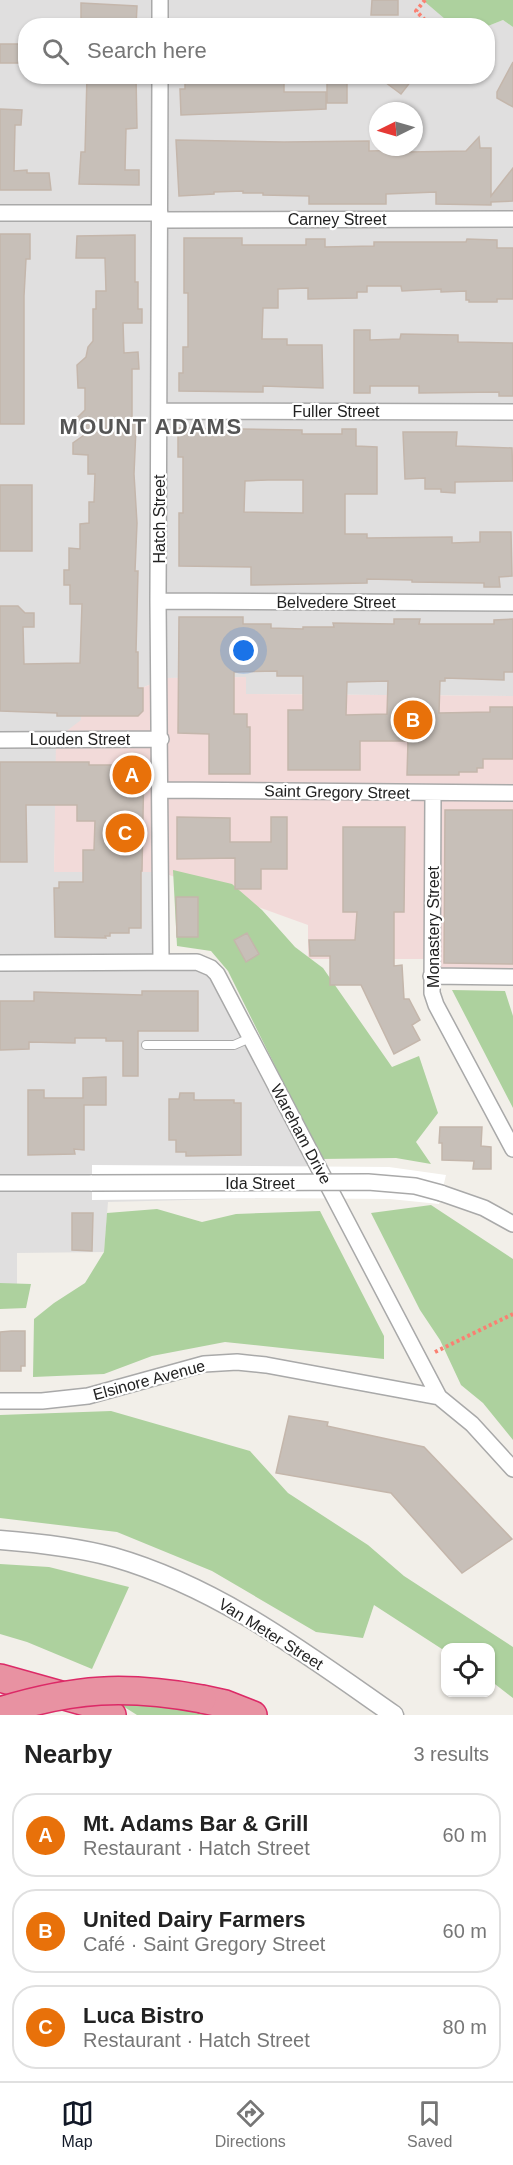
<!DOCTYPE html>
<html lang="en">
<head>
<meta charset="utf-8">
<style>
	body { margin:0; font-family:Arial,sans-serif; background:#f2f2f2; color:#222 }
	.controls { position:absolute; right:18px; bottom:18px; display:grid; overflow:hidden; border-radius:12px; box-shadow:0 2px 4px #0004 }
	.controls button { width:54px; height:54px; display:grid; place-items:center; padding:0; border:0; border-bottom:2px solid #e0e0e0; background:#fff; color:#222; font:30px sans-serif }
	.compass { position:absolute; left:369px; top:102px; width:54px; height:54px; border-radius:50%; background:#fff; box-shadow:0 2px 4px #0004; rotate:265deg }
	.you { position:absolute; left:244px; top:651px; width:21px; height:21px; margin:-15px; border:4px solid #fff; border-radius:50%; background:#1a73e8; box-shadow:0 0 0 9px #1a73e833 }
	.badge { display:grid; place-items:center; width:39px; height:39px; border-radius:50%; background:#111827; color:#fff; font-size:20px; font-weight:700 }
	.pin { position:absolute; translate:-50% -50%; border:3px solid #fff; box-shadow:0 2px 6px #0006 }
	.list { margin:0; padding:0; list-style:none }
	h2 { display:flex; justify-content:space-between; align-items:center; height:78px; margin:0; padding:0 24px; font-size:26px }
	h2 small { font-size:20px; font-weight:400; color:#767676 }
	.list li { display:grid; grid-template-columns:39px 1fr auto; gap:18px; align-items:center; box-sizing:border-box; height:84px; margin:0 12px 12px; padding:0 12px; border:2px solid #e0e0e0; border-radius:24px }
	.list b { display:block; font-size:22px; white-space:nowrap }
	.list p { margin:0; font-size:20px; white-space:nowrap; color:#767676 }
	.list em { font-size:20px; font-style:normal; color:#767676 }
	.icon { flex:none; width:33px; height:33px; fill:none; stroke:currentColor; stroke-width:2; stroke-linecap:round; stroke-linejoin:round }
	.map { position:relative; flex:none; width:513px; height:1715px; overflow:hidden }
	.search { position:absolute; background:#fff; box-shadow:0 2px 4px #0004; left:18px; right:18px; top:18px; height:66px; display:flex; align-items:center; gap:15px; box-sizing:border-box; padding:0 21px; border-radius:24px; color:#767676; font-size:22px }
	.sheet { height:366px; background:#fff }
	nav { display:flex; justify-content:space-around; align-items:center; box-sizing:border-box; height:84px; border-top:2px solid #e0e0e0; background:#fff; font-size:16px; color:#767676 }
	nav a { display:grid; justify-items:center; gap:3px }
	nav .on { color:#111827 }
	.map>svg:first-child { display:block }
	.residential { fill:#e0dfdf; fill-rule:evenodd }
	.commercial { fill:#f2dad9 }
	.forest { fill:#add19e }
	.pier { fill:#fff }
	.building { fill:#c7bfb8; stroke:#c4b6ab; stroke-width:1.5; fill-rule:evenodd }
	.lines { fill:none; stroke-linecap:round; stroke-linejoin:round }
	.service-casing { stroke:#a9a9a9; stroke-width:10 }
	.minor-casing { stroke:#a9a9a9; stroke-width:18 }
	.tertiary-casing { stroke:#a9a9a9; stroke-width:21 }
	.motorway-casing { stroke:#dc2a67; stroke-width:30 }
	.path { stroke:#fa8072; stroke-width:4; stroke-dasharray:3 3; stroke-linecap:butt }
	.service { stroke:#fff; stroke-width:8 }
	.minor { stroke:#fff; stroke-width:15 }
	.tertiary { stroke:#fff; stroke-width:18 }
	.motorway { stroke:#e892a2; stroke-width:27 }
	.minor-bridge-casing { stroke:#a9a9a9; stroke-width:18; stroke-linecap:butt }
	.motorway-bridge-casing { stroke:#dc2a67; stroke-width:30; stroke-linecap:butt }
	.minor-bridge { stroke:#fff; stroke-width:15 }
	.motorway-bridge { stroke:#e892a2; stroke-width:27 }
	.labels { text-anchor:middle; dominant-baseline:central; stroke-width:4.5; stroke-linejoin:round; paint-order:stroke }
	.street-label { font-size:16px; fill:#222; stroke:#fff }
	.district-label { font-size:22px; font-weight:bold; letter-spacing:1.5px; fill:#555; stroke:#fff }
</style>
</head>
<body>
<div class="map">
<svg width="513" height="1715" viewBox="0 0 513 1715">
	<rect width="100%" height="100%" fill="#f2efe9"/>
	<path class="residential" d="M0,0H425L452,25L26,26V76H488V26L503,20L513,27V696L246,694V677L166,678L144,687H81V720L56,806L54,871L161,872V961L204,964L315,1159L270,1198L108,1202L104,1252L17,1253V1284L0,1285ZM378,111H414V147H378Z"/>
	<path class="commercial" d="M246,677V694L513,696V977L431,976L432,959H308V925L161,872H54L56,739L81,720L80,687H144L166,678Z"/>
	<path class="forest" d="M425,0H513V27L503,20L488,26L452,25L424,1Z
		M173,870L232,884L262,910L295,947L323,968L392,1067L419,1056L438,1113L416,1142L431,1164L396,1158L321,1159L228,971L211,951L177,946Z
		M452,990L505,991L513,1016V1108Z
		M431,1205L513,1259V1440L483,1403L461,1385L440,1340L420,1310L371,1213Z
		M157,1209L202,1222L236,1214L320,1211L384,1336V1359L225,1342L152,1356L104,1374L33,1377L34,1319L54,1303L85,1283L104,1252L107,1213Z
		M0,1283L31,1284L26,1308L0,1309Z
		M111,1411L250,1451L288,1493L368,1545L404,1576L513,1647V1698L491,1681L490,1648H446L445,1651L374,1605L363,1638L316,1632L212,1571L117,1532L0,1518V1415Z
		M0,1564L49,1567L129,1587L92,1669L27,1642L0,1634Z
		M118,1703L161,1706L219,1715H137Z"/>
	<path class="pier" d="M92,1165L389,1167L446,1175L439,1204L390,1199L268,1198L92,1200Z"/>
	<path class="building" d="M372,0H398V15H371Z
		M81,3L137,6L136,26H81Z
		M0,44H26V63H0Z
		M513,62V107L497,98V92Z
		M87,76H136L137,128L126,129L125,170H139V185L79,184L81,152H85Z
		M185,76H202V80L246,78V76H284V92H326V109L181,115L180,89H185Z
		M327,76H347V103H327Z
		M377,76H415L401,94Z
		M0,109L22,110L21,125H15L14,171L27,170V173H49L51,190H0Z
		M479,137L480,148H491V196L513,168V201L491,202V205L436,204V192L386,194V204H309V196L263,195V193H243V191L214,192V194L179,196L176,140L284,142L369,141V151L409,150V152L466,151Z
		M0,234H30V259H26L24,296V424H0Z
		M135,235V282H138V309H142V323H123L124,353L138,352L139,369H132V419H135L136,428L134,474L137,523L135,571H138L136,652H138V688H143V711L138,716H57V713L0,711V606H18L25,613H34V627H23L24,664L80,663L82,604H70V585H64V570H69V548L80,549V524L89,523V502H94L95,474H88V455L73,454V443L87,433L75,420L85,410V388H78L77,365L86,357L88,347L93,341V309H96V291H106L105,258H76L77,236Z
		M184,238H242V245H306V239H325V247L374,246V242H466L467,239L497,240V248H513V299H497V302H469V300H466V291L441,292V289L402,291L401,286H367V292H357V298L308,299V288L278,289V308H263L262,339H287V345H322L323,388L263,386V392L179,391V373H183V347H188V293H184Z
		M354,330H370V340L400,339L401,334L458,335V342L513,343V396H499V392L419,393V386H370V393H354Z
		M178,428L302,430V434H342V429H356V446L377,447V494H345V534H367V538L452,537V543L480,542V532H511L512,576L499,577L500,587H484V583L412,582V580L367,579V583L251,585V567L179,566V513H183V457H178ZM268,480H303V513L244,512L245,481Z
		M403,432H457L456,446L512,448L513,481L455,482V493L441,492V489H425V478L405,479Z
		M0,485H32V551H0Z
		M179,617H243V624H271V628L303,629V627H334L333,623L394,624V619H420L419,624H494V620L513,619V672H504V680L445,678V681H440L439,713L490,712V707H513V759H483V768H477V772H459V775H407L408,741H360V770H288V710H303V676H277V671L234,672V714H247V727H250V774H209V734L178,733ZM388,681L387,714L346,715L347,682Z
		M121,761H144L142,871H141V928H129V933H110V936H105L106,938L55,937L54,888H59V882H83V850H94L95,821H77V805H26L27,862H0V762H89V765H121Z
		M445,810H513V964L444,963Z
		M177,817L230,818V842H271V817H287V869H261V889H235V858L177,859Z
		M343,827H405L404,912H394V966L402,965L404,999H409L420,1020L412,1025L420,1040L394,1054L361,985H330V956H310L309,940H355L357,912H343Z
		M176,897H198V937H177Z
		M247,933L259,954L246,962L234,940Z
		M142,991H198V1031H138V1076H123V1041H106V1038H75V1043L29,1042V1049L0,1050V1001H34V992L142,995Z
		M106,1077V1105H84V1150L74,1149L75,1154L28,1155V1090H44V1098H83V1078Z
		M180,1093H194V1100H234V1103H241V1155L186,1156V1152H176V1140H169V1099H179Z
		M440,1127H482L481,1146L491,1147V1169H473L474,1161L442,1160V1143H439Z
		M72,1213H93L92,1251L72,1250Z
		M11,1331H25V1366H21V1371H0V1332Z
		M289,1416L328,1422L327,1426L424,1447L512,1539L462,1573L391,1493L276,1473Z"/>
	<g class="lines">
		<g class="service-casing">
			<path id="service" d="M146,1045H234L250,1038"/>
		</g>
		<g class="minor-casing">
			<path id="minor" d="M160,0V26
				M160,76L158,601L161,961
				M0,213H160
				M160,220L513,219
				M159,411L513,412
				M158,601L513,603
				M0,740L161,739
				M161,790L513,793
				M433,793L432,993L436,1005L513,1149
				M0,963L197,962L211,968L217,974L439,1397L472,1424L513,1469
				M431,976L513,977
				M0,1183H92
				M441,1193L484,1208L513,1224
				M0,1401H42L88,1396L204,1364L237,1362L266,1365L439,1397"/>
		</g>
		<g class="tertiary-casing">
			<path id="tertiary" d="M0,1540C38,1543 76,1547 113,1557C218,1587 305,1653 394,1715"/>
		</g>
		<g class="motorway-casing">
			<path id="motorway" d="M0,1678L100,1706L112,1715
				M202,1699L225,1704L253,1715"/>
		</g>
		<path class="path" d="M425,0L416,11L431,26
			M435,1352L513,1314"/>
		<use href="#service" class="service"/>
		<use href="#minor" class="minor"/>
		<use href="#tertiary" class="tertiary"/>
		<use href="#motorway" class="motorway"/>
		<g class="minor-bridge-casing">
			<path id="minor-bridge" d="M92,1183L368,1182L415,1186L441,1193"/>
		</g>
		<g class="motorway-bridge-casing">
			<path id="motorway-bridge" d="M0,1711C75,1688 125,1685 202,1699"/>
		</g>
		<use href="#minor-bridge" class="minor-bridge"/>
		<use href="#motorway-bridge" class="motorway-bridge"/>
	</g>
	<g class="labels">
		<g class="street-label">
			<text x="337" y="219">Carney Street</text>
			<text x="336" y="411">Fuller Street</text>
			<text transform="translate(159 519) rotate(-90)">Hatch Street</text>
			<text x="336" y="602">Belvedere Street</text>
			<text x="80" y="739">Louden Street</text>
			<text transform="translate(337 792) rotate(1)">Saint Gregory Street</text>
			<text transform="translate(433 927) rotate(-90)">Monastery Street</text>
			<text transform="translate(301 1134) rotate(62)">Wareham Drive</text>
			<text x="260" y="1183">Ida Street</text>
			<text transform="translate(149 1380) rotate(-15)">Elsinore Avenue</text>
			<text transform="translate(271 1634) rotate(32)">Van Meter Street</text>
		</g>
		<g class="district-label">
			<text x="151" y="426">MOUNT ADAMS</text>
		</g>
	</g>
</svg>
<div class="controls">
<button><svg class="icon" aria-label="locate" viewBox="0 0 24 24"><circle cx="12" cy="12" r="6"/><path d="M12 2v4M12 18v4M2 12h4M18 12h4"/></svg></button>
</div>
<svg class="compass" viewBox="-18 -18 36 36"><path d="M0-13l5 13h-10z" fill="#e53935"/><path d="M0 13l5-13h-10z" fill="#767676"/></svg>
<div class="you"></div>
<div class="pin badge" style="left:132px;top:775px;background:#e8710a">A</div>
<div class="pin badge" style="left:413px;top:720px;background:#e8710a">B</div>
<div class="pin badge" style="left:125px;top:833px;background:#e8710a">C</div>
<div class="search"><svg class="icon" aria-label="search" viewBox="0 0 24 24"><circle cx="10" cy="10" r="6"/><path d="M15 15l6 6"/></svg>Search here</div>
</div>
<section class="sheet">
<h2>Nearby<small>3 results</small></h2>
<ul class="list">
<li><span class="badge" style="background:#e8710a">A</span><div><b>Mt. Adams Bar &amp; Grill</b><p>Restaurant · Hatch Street</p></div><em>60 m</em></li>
<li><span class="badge" style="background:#e8710a">B</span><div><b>United Dairy Farmers</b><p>Café · Saint Gregory Street</p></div><em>60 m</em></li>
<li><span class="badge" style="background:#e8710a">C</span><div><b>Luca Bistro</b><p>Restaurant · Hatch Street</p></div><em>80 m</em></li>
</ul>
</section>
<nav>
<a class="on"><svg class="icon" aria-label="map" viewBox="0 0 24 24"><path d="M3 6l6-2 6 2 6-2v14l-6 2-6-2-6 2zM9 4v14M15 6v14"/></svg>Map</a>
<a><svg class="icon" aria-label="directions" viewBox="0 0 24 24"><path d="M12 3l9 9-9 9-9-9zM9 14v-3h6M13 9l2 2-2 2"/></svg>Directions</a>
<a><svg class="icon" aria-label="saved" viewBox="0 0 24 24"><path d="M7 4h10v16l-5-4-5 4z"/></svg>Saved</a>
</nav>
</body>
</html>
